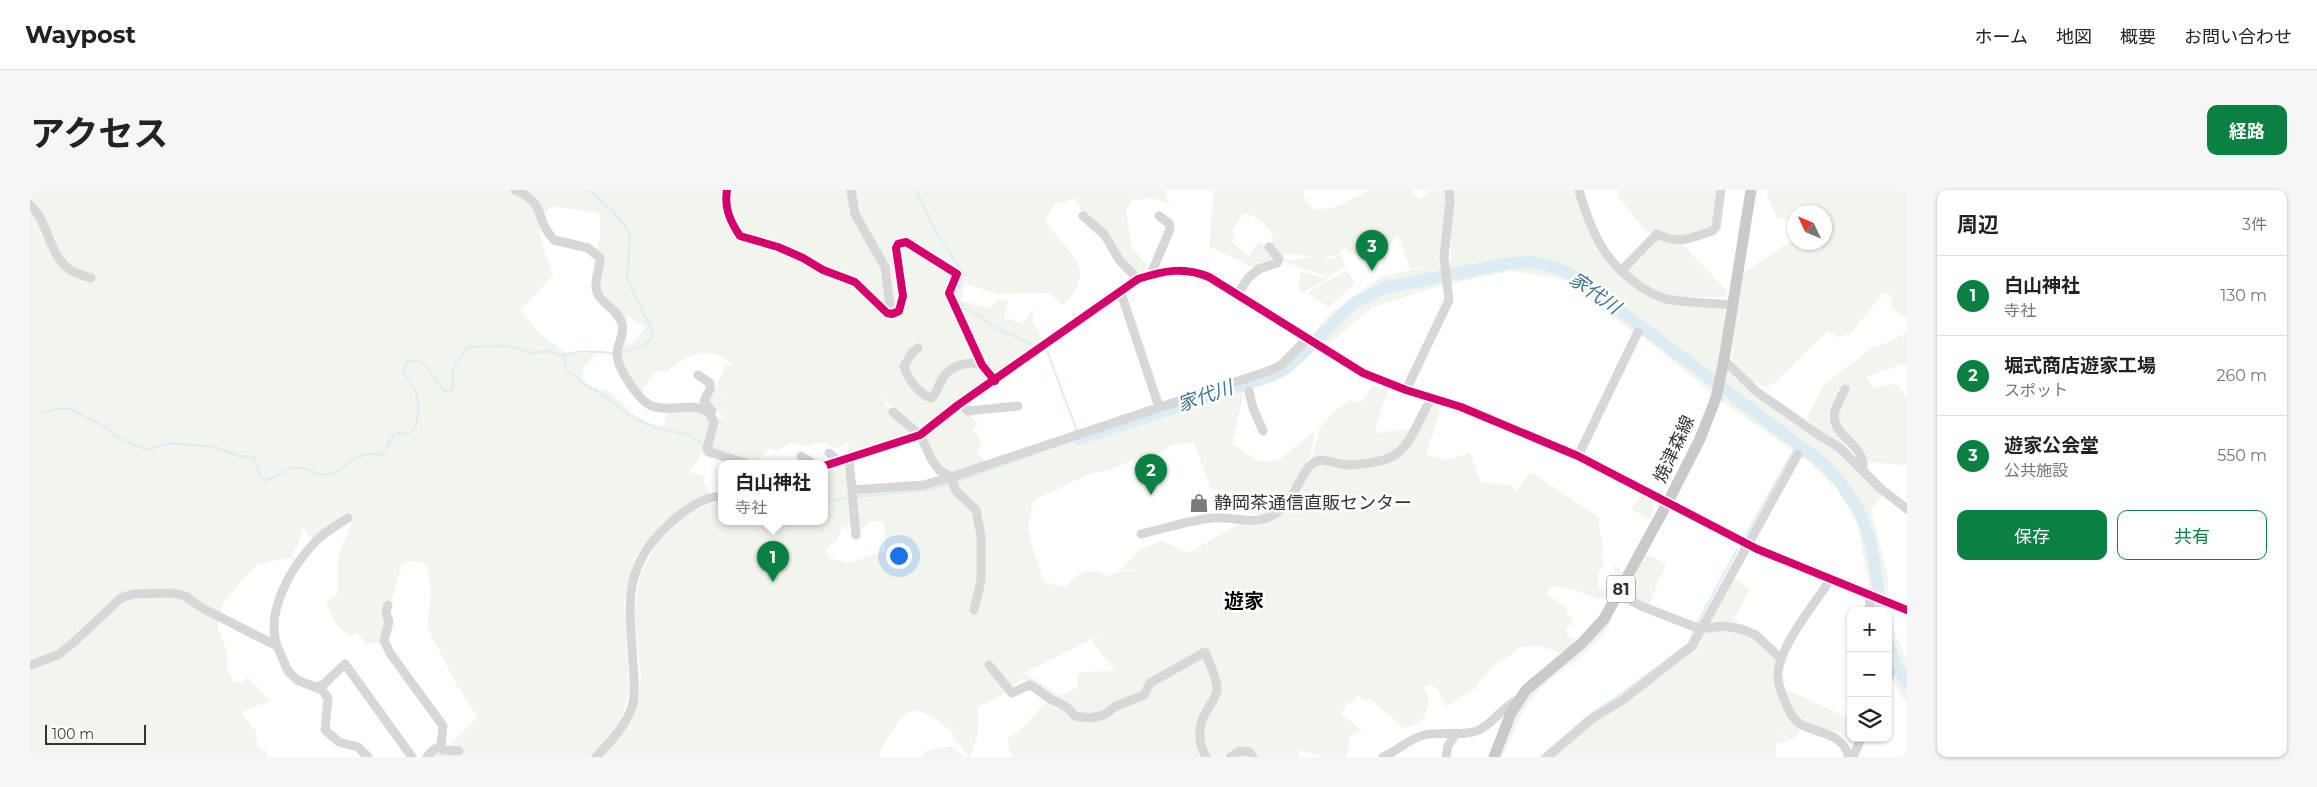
<!DOCTYPE html>
<html lang="ja">
<head>
<meta charset="utf-8">
<style>
	body { margin:0; font-family:Montserrat,"Noto Sans JP",sans-serif; background:#f6f6f6; color:#222 }
	.controls { position:absolute; right:15px; bottom:15px; display:grid; overflow:hidden; border-radius:10px; box-shadow:0 1px 4px #0004 }
	.controls button { width:45px; height:45px; display:grid; place-items:center; padding:0; border:0; border-bottom:1px solid #e0e0e0; background:#fff; color:#222; font:25px sans-serif }
	.compass { position:absolute; left:1757px; top:15px; width:45px; height:45px; border-radius:50%; background:#fff; box-shadow:0 1px 4px #0004; rotate:314deg }
	.scale { position:absolute; left:15px; bottom:12px; width:101px; box-sizing:border-box; padding-left:5px; border:2px solid #333; border-top:0; font-size:14px; line-height:18px; white-space:nowrap; color:#333; -webkit-text-stroke:4px #fff; paint-order:stroke }
	.you { position:absolute; left:868px; top:365px; width:18px; height:18px; margin:-12px; border:4px solid #fff; border-radius:50%; background:#1a73e8; box-shadow:0 0 0 8px #1a73e833 }
	.badge { display:grid; place-items:center; width:32px; height:32px; border-radius:50%; background:#0b8043; color:#fff; font-size:16px; font-weight:700 }
	.pin { position:absolute; translate:-50% -41px; filter:drop-shadow(0 1px 2px #0008) }
	.pin::after { content:''; position:absolute; top:26px; width:18px; height:15px; background:inherit; clip-path:polygon(0 0,100% 0,50% 100%) }
	.popup { position:absolute; left:688px; top:270px; width:110px; height:65px; box-sizing:border-box; display:grid; place-content:center; border-radius:10px; background:#fff; filter:drop-shadow(0 1px 4px #0005); font-size:16px; white-space:nowrap; color:#767676 }
	.popup b { font-size:19px; color:#222 }
	.popup::after { content:''; position:absolute; left:50%; top:100%; margin-left:-10px; border:10px solid transparent; border-top-color:#fff }
	.list { margin:0; padding:0; list-style:none }
	h2 { display:flex; justify-content:space-between; align-items:center; height:65px; margin:0; padding:0 20px; font-size:21px }
	h2 small { font-size:16px; font-weight:400; color:#767676 }
	.list li { display:grid; grid-template-columns:32px 1fr auto; gap:15px; align-items:center; box-sizing:border-box; height:80px; padding:0 20px; border-top:1px solid #e0e0e0 }
	.list b { display:block; font-size:19px; white-space:nowrap }
	.list p { margin:0; font-size:16px; white-space:nowrap; color:#767676 }
	.list em { font-size:16px; font-style:normal; color:#767676 }
	.actions { display:flex; gap:10px; padding:15px 20px }
	.actions a { flex:1; padding:11px 0; border:1px solid #0b8043; border-radius:10px; text-align:center; font-size:18px; color:#0b8043 }
	.actions .main { background:#0b8043; color:#fff }
	.icon { flex:none; width:28px; height:28px; fill:none; stroke:currentColor; stroke-width:2; stroke-linecap:round; stroke-linejoin:round }
	.map { position:relative; flex:none; width:1877px; height:567px; overflow:hidden; border-radius:10px }
	header { display:flex; align-items:center; gap:30px; box-sizing:border-box; height:70px; padding:0 25px; background:#fff; border-bottom:1px solid #e0e0e0 }
	header strong { font-size:24px }
	nav { display:flex; gap:28px; margin-inline-start:auto; font-size:18px }
	.intro { display:flex; align-items:center; justify-content:space-between; box-sizing:border-box; height:120px; padding:0 30px }
	h1 { margin:0; font-size:35px }
	.button { padding:12px 22px; border-radius:10px; background:#0b8043; color:#fff; font-size:18px; font-weight:700 }
	main { display:flex; gap:30px; padding:0 30px }
	aside { flex:1; background:#fff; border-radius:10px; box-shadow:0 1px 4px #0004 }
	.map>svg:first-child { display:block }
	.green { fill:#f1f5ed; fill-rule:evenodd }
	.lines { fill:none; stroke-linecap:round; stroke-linejoin:round }
	.stream { stroke:#ddebf3; stroke-width:2 }
	.river { stroke:#ddebf3; stroke-width:12 }
	.minor { stroke:#d7d7d7; stroke-width:9 }
	.major { stroke:#cacaca; stroke-width:11 }
	.cycleway-casing { stroke:#fff; stroke-width:11 }
	.cycleway { stroke:#d6006c; stroke-width:8 }
	.labels { text-anchor:middle; dominant-baseline:central; stroke-width:5; stroke-linejoin:round; paint-order:stroke }
	.shield { fill:#fff; stroke:#707070; stroke-width:1 }
	.shield-label { font-size:16px; font-weight:bold; fill:#333 }
	.street-label { font-size:18px; fill:#333; stroke:#fff }
	.poi-label { font-size:18px; fill:#333; stroke:#fff; text-anchor:start }
	.water-label { font-size:19px; font-style:italic; fill:#3f7597; stroke:#fff }
	.quarter-label { font-size:20px; font-weight:bold; fill:#000; stroke:#fff }
</style>
</head>
<body>
<header>
<strong>Waypost</strong>
<nav><a>ホーム</a><a>地図</a><a>概要</a><a>お問い合わせ</a></nav>
</header>
<div class="intro"><h1>アクセス</h1><a class="button">経路</a></div>
<main>
<div class="map">
<svg width="1877" height="567" viewBox="0 0 1877 567">
	<rect width="100%" height="100%" fill="#fff"/>
	<path class="green" d="M0,0H1135L1139,15C1131,10 1121,6 1112,10L1105,8L1096,20L1102,58L1120,78L1105,86L1053,23L1044,8L1031,14L1026,13L1015,29C1034,63 1072,75 1033,115L1019,103L966,104L936,93L930,111L960,118L968,109L978,110L974,128L993,133L1003,119V134L1009,140L1010,150L963,186L952,170L953,167L947,175L959,188L888,239L849,205L860,220L884,241L817,265L818,254L823,250L814,253L810,258L802,257L794,252L775,256L760,253L746,261L739,258L725,273L683,264L682,269L671,264L659,282L675,286L673,291L679,303L632,333L606,366L594,411L599,499L591,530L561,567H400L405,561L421,554L448,527L427,496L397,437L401,403L398,377C389,370 382,369 372,374L364,403L356,420L358,433L350,453L337,454L326,442L321,446L308,437L296,413L308,403V366L322,332L318,328L285,351L272,338L268,354L261,365L267,370L258,368L228,374L194,411L188,431V439L196,458L198,481L203,491L211,493L218,488L240,511L211,522L226,541L227,557L237,562L236,567H0ZM522,16L570,23V48L566,59L572,66L566,99L593,132L599,127L615,137L602,154L597,153L591,155L590,176L610,202L627,180L637,182C658,163 680,155 704,175H696L687,194L698,211L686,195L674,211L696,228H690L687,225L679,252L682,227L663,217L637,219L634,236L621,234L602,223L582,203L563,197L552,189L554,177L567,162L537,163L515,148L490,121L523,85L512,54L508,29Z
		M1184,0H1272L1276,12L1286,20L1306,17L1340,0H1381L1389,10L1401,1L1419,0L1414,74L1421,71L1419,0H1548L1567,60L1584,80L1620,105L1645,116L1695,119L1691,170L1711,185L1702,169L1703,110L1715,82L1764,49V52H1794V22H1781L1768,16L1764,29L1760,31L1747,27L1737,5L1740,0H1877V128L1861,119L1862,110L1859,104L1853,103L1822,142L1809,147L1798,141L1743,194L1735,197L1715,189L1807,255L1776,229L1794,195L1843,157L1857,153L1877,142V175L1872,174L1836,187L1844,198L1860,194L1869,196L1877,209V273L1874,275L1834,272L1808,242L1827,273L1853,305L1841,319L1858,386V428L1877,471V513C1854,488 1858,452 1858,421H1844L1827,333L1807,299L1780,273L1686,207L1608,142H1603L1532,89L1481,81L1405,97L1341,118L1299,154L1282,145L1299,125L1350,87L1400,76L1380,79L1368,45L1361,53L1327,66L1315,58L1304,66L1292,67L1303,69L1311,63L1315,77L1298,87L1251,71L1284,67L1267,64L1250,65L1241,56L1243,45C1236,34 1226,26 1214,23L1201,42L1206,46L1202,52L1219,66L1228,52L1231,53L1246,67L1225,79L1202,67L1179,57Z
		M1589,0H1689L1684,35L1649,51L1697,101L1696,107H1640L1617,100L1595,82L1627,43L1616,42L1588,6Z
		M1317,80L1325,93L1299,117L1277,103Z
		M1270,81L1298,89L1274,102H1269Z
		M1274,153L1282,161L1255,184L1232,194L1121,232L1214,202L1202,254L1230,272L1249,270L1285,241L1280,267L1254,310L1289,270L1282,269L1290,238L1303,222L1320,210L1330,213L1343,195L1358,201L1346,235L1347,243L1375,239L1382,245L1400,211L1410,220L1396,265L1417,270L1440,262L1451,292L1484,296L1486,302L1500,282L1570,328C1568,340 1571,344 1572,356C1574,363 1571,368 1574,375L1568,384V398L1579,400L1585,387L1584,375L1590,379L1592,388L1581,406L1568,409L1545,400L1524,396L1515,403L1537,418L1536,423L1544,431L1536,439L1538,446L1546,449L1539,458L1530,463L1510,456L1490,457L1483,464L1464,475L1443,500L1416,516L1409,501L1401,494L1393,498L1399,507C1396,527 1395,533 1374,538L1339,508L1336,511L1328,506L1322,513L1318,512L1311,524L1332,540L1320,546L1318,561L1315,567H1293L1269,559V567H1203L1215,559L1186,567H984L979,561L978,548L993,538L1016,512L993,488L974,504L948,517V543L940,567L923,548V542C877,507 878,517 850,560L849,567H570L596,535L608,512L611,488L604,426L610,385L625,356L651,326L676,315L692,311V331H794V280L817,272L820,299L877,297L921,287L903,268L895,246L935,218L948,234L942,239L952,253L947,261L956,274L1250,177ZM1164,252L1181,299L1204,302L1215,323L1240,326L1205,336L1159,363L1131,351L1111,359L1090,380L1113,379L1089,382L1078,386C1060,377 1048,382 1035,397L1015,393L1004,363L998,338L1003,310L1062,283L1076,281L1112,267L1130,263L1141,255ZM840,331L854,332L855,361L818,373L798,368L797,358L808,349L812,335V338L824,332L826,345ZM1070,445L1062,452L1086,481L1049,482L1047,498L1031,506L994,483Z
		M1610,305L1622,311L1623,321L1619,330L1601,319Z
		M1614,363L1636,374L1619,414L1592,404Z
		M1702,387L1721,399L1704,428L1712,436L1676,433Z
		M1583,422C1579,455 1528,480 1507,502C1491,520 1482,546 1472,567H1467L1485,521L1498,503Z
		M1695,436L1714,440L1750,467L1756,522L1773,536L1762,550L1741,539L1760,550L1746,554V567H1524L1537,554L1661,459L1675,465L1662,458L1672,442Z
		M1757,500L1821,529V548H1825L1822,556L1810,542L1787,537L1764,526L1757,511Z
		M922,556L932,567H891L897,561Z"/>
	<g class="lines">
		<path class="stream" d="M558,0L581,19L594,35L600,45L597,89L624,144C618,157 604,159 591,163
			M886,0L906,42L934,84L925,105L934,118L953,128L958,134L1001,154
			M1017,161L1047,241
			M533,166L537,180L555,195L577,207L603,228L629,239L657,244L676,255
			M13,223L27,219H40L76,237L84,246L116,260L141,253L186,257L207,266L224,267L230,286L236,291C248,287 258,275 272,278C279,279 288,285 295,285C316,285 318,259 352,265L364,244L380,243L386,237C388,226 390,212 385,201C380,188 369,187 377,172C396,166 404,188 414,201H421C425,194 421,189 423,181C426,172 432,165 438,157L478,156L502,163L518,161L533,166C547,159 567,162 582,163
			M680,257L717,270
			M925,292L1049,248
			M826,307L902,299L920,294
			M794,311L819,308
			M1715,347L1768,253
			M1667,434L1707,360
			M1511,567L1559,525L1591,504L1659,453L1664,441"/>
		<path class="river" d="M1049,249L1238,187L1254,180L1268,168L1323,114L1354,98L1479,73L1503,72L1524,77L1544,86L1794,274C1842,324 1842,356 1851,421
			M1858,453L1865,473L1877,492"/>
		<path class="minor" d="M485,0C519,15 503,28 524,50L558,58L570,68C570,78 565,88 566,98C568,113 589,119 592,134C595,145 587,154 587,164C587,178 609,211 622,216C640,223 661,211 678,222L684,232L677,259L679,262L715,273
			M697,0C694,18 700,31 710,46L748,57L773,68L793,80L825,92L857,123L862,124L869,121L873,106L866,58L868,54L876,52L927,84L919,103L952,175L965,191
			M821,0L825,24L855,77L861,124
			M1549,0C1553,16 1562,40 1570,54C1583,77 1614,105 1641,110C1661,113 1682,113 1703,115
			M0,15C20,33 17,65 42,81C48,84 55,86 61,88
			M1053,26L1074,44L1090,71L1108,89
			M1592,80L1627,44C1650,55 1660,48 1682,41L1686,37L1691,0
			M1121,84L1140,39L1139,33L1129,26
			M1090,100L1129,217
			M1207,105L1218,88L1229,79L1247,73L1249,69L1239,57
			M888,158L882,163L874,176C877,188 889,204 901,208C907,204 907,198 911,191C918,176 937,170 952,175
			M1694,170L1727,202L1786,243L1810,258L1850,298L1877,319
			M668,185L680,193V199L674,211L682,221
			M1815,199C1812,206 1807,214 1805,221C1799,247 1836,253 1833,279
			M1376,200L1419,110L1414,68L1420,11L1419,0
			M1219,201L1223,218L1233,241
			M930,213L938,221L988,216
			M863,222L890,245L902,270L909,280L921,287L926,301L946,320L951,346V391L944,420
			M799,263L809,271
			M771,266L782,273
			M1548,266L1608,142
			M819,268L826,345
			M794,276L890,245L928,215L1108,89C1133,81 1154,76 1179,87L1333,183L1376,200L1431,217L1548,266L1727,359L1877,420
			M822,300L894,295L921,287L1238,181L1250,176L1277,149
			M1111,344C1134,339 1159,330 1182,328C1200,326 1222,335 1239,327C1266,316 1270,277 1287,271C1296,268 1308,275 1317,275C1379,273 1374,256 1401,209
			M1801,389C1785,413 1750,455 1748,483C1747,492 1751,501 1754,509C1758,520 1763,531 1774,536C1792,544 1813,544 1819,567
			M1588,404L1611,416L1670,439L1693,436L1711,439L1726,445L1751,469
			M1839,404L1840,421
			M358,415L356,422L359,432L354,451L360,463L413,536L411,556L413,560L429,561
			M247,456C235,420 262,376 286,351C295,342 307,335 318,328
			M0,475L28,465L44,452L91,408L103,404L143,403L155,406L174,419L247,456L258,481L267,490L292,500L298,508L295,540L309,552L328,557L338,567
			M959,475L982,503L999,495C1011,500 1015,507 1023,510C1034,516 1036,515 1045,526L1060,528L1074,525L1086,516L1114,505L1120,493L1175,462C1179,473 1187,488 1187,499C1187,505 1182,512 1179,517C1168,533 1166,549 1176,567
			M1858,478L1860,483L1858,488
			M285,497L294,494L315,474L382,567
			M397,567L403,560L411,556
			M566,567C580,552 595,537 602,517C606,504 604,489 603,475C600,417 590,379 639,334C654,321 671,307 692,306
			M1200,567L1210,561L1219,562L1223,567
			M1353,567C1368,561 1378,549 1394,545C1412,541 1433,547 1449,540C1464,533 1473,516 1489,509
			M1416,567L1418,556L1426,543
			M1517,567L1562,529L1594,509L1662,456L1768,264
			M1823,567L1831,548"/>
		<path class="major" d="M1464,567L1481,523L1496,500L1552,453L1574,429L1638,312L1670,249L1686,208L1694,170L1721,0"/>
		<g class="cycleway-casing">
			<path id="cycleway" d="M697,0C694,18 700,31 710,46L748,57L773,68L793,80L825,92L857,123L862,124L869,121L873,106L866,58L868,54L876,52L927,84L919,103L952,175L965,191
				M794,276L890,245L928,215L1108,89C1133,81 1154,76 1179,87L1333,183L1376,200L1431,217L1548,266L1727,359L1877,420"/>
		</g>
		<use href="#cycleway" class="cycleway"/>
	</g>
	<defs>
		<g id="shop-bare" transform="scale(1.5)"><path d="M-5-2.5h2.3a2.7 3.5 0 0 1 5.4 0H5L5.5 6h-11ZM-1.5-2.5h3a1.5 2.3 0 0 0-3 0Z" fill="#7a7a7a" stroke="#fff" stroke-width="2.5" paint-order="stroke"/></g>
	</defs>
	<g fill-rule="evenodd">
		<use href="#shop-bare" x="1169" y="313"/>
	</g>
	<g class="labels">
		<rect class="shield" x="1577" y="385.5" width="28" height="27" rx="4"/>
		<g class="shield-label">
			<text x="1591" y="399">81</text>
		</g>
		<g class="street-label">
			<text transform="translate(1644 259) rotate(-65)">焼津森線</text>
		</g>
		<g class="poi-label">
			<text x="1184" y="313">静岡茶通信直販センター</text>
		</g>
		<g class="water-label">
			<text transform="translate(1565 103) rotate(35)">家代川</text>
			<text transform="translate(1175 206) rotate(-19)">家代川</text>
		</g>
		<g class="quarter-label">
			<text x="1214" y="411">遊家</text>
		</g>
	</g>
</svg>
<div class="controls">
<button>+</button>
<button>−</button>
<button><svg class="icon" aria-label="layers" viewBox="0 0 24 24"><path d="M12 4l9 5-9 5-9-5zM3 14l9 5 9-5"/></svg></button>
</div>
<svg class="compass" viewBox="-18 -18 36 36"><path d="M0-13l5 13h-10z" fill="#e53935"/><path d="M0 13l5-13h-10z" fill="#767676"/></svg>
<div class="scale">100 m</div>
<div class="you"></div>
<div class="pin badge" style="left:743px;top:392px">1</div>
<div class="popup"><b>白山神社</b>寺社</div>
<div class="pin badge" style="left:1121px;top:305px">2</div>
<div class="pin badge" style="left:1342px;top:81px">3</div>
</div>
<aside>
<h2>周辺<small>3件</small></h2>
<ul class="list">
<li><span class="badge">1</span><div><b>白山神社</b><p>寺社</p></div><em>130 m</em></li>
<li><span class="badge">2</span><div><b>堀式商店遊家工場</b><p>スポット</p></div><em>260 m</em></li>
<li><span class="badge">3</span><div><b>遊家公会堂</b><p>公共施設</p></div><em>550 m</em></li>
</ul>
<div class="actions"><a class="main">保存</a><a>共有</a></div>
</aside>
</main>
</body>
</html>
